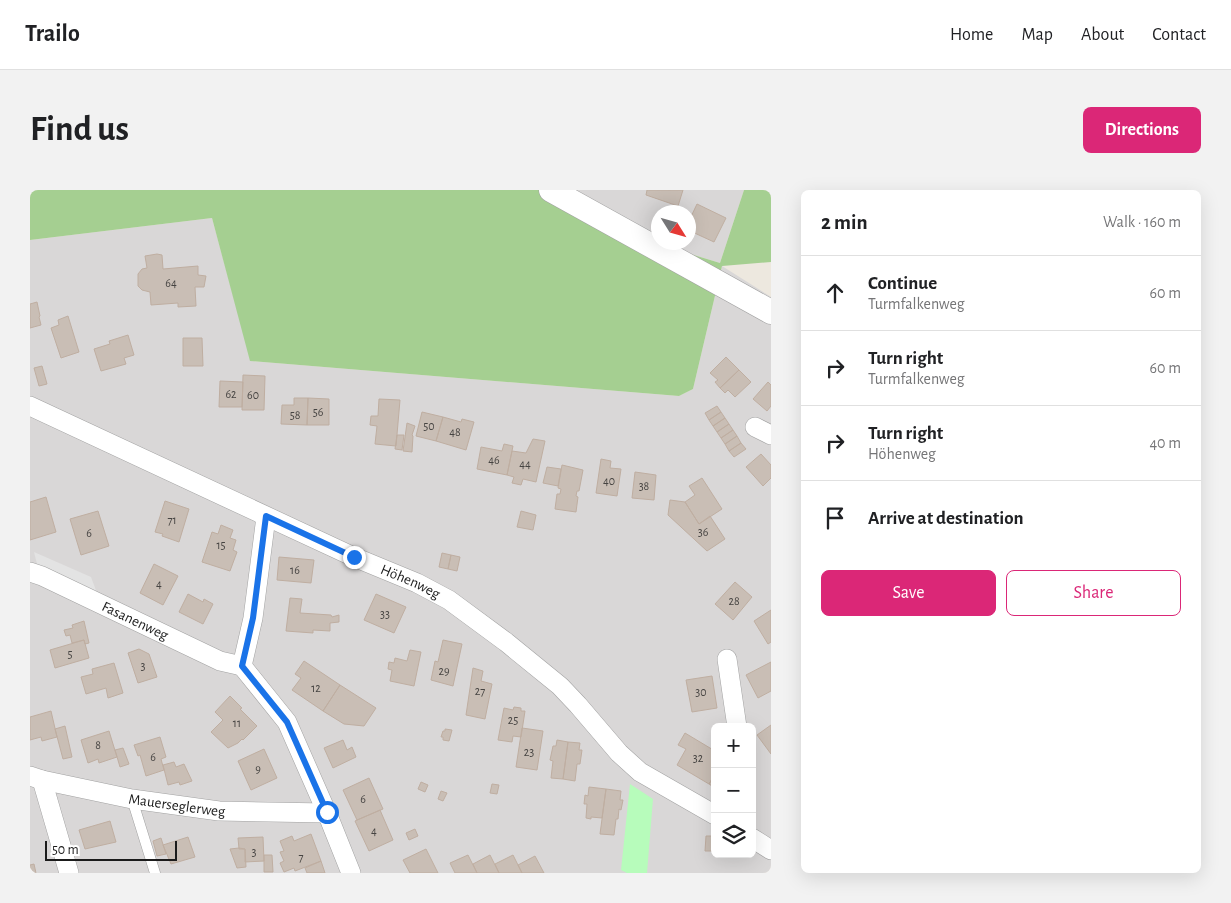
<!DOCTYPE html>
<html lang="en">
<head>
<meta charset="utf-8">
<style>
	body { margin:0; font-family:"Alegreya Sans",sans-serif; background:#f2f2f2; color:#202124 }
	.controls { position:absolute; right:15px; bottom:15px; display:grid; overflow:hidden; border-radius:8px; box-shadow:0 5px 20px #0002 }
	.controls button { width:45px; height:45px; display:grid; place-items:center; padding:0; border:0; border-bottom:1px solid #e0e0e0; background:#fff; color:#202124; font:25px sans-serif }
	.compass { position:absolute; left:621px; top:15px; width:45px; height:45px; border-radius:50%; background:#fff; box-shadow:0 5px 20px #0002; rotate:127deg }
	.scale { position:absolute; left:15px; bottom:12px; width:132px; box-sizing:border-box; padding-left:5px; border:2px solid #1b1b1b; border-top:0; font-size:14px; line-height:18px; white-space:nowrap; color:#1b1b1b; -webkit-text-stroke:4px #fff; paint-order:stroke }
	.stop { position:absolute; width:15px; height:15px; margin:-11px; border:4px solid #1a73e8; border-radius:50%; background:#fff }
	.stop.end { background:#1a73e8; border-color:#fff; box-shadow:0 1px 5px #0008 }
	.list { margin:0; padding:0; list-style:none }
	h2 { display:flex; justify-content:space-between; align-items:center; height:65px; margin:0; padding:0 20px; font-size:21px }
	h2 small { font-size:16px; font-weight:400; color:#757577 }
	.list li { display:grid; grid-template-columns:32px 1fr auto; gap:15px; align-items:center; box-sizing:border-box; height:75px; padding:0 20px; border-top:1px solid #e0e0e0 }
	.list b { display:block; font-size:19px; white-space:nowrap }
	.list p { margin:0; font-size:16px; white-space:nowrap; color:#757577 }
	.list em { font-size:16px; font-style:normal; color:#757577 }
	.actions { display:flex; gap:10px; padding:15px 20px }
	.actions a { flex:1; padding:11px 0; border:1px solid #db2777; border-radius:8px; text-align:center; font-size:18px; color:#db2777 }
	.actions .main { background:#db2777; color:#fff }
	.icon { flex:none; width:28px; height:28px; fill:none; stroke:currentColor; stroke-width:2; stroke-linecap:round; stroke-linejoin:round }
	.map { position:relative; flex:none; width:741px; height:683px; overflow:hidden; border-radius:8px }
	header { display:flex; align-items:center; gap:30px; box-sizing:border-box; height:70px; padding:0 25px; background:#fff; border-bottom:1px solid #e0e0e0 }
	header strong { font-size:24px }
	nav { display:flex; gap:28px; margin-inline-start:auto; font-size:18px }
	.intro { display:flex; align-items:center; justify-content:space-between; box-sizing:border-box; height:120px; padding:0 30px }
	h1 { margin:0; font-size:35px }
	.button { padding:12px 22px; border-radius:8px; background:#db2777; color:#fff; font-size:18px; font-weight:700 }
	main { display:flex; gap:30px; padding:0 30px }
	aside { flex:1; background:#fff; border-radius:8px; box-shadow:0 5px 20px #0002 }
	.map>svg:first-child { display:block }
	.residential { fill:#d9d7d7; fill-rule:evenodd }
	.forest { fill:#a5cf91 }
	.park { fill:#b7fcbb }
	.parking { fill:#e3e3e3 }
	.building { fill:#c9beb5; stroke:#bfaea1 }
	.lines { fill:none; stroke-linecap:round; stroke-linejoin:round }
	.service-casing { stroke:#a2a2a2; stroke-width:11 }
	.minor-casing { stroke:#a2a2a2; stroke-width:20 }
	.tertiary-casing { stroke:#a2a2a2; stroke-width:25 }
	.service { stroke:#fff; stroke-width:10 }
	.minor { stroke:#fff; stroke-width:19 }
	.tertiary { stroke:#fff; stroke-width:24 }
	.route { stroke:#1a73e8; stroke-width:6 }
	.labels { text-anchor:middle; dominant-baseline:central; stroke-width:4.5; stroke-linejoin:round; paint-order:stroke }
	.number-label { font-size:12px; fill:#464442 }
	.street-label { font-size:15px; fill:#1b1b1b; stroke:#fff }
</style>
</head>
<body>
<header>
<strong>Trailo</strong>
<nav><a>Home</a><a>Map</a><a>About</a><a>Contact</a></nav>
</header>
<div class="intro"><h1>Find us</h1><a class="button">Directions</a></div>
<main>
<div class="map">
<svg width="741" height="683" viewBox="0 0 741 683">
	<rect width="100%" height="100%" fill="#ede8df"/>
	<path class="residential" d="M515,0H714L690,73L592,43ZM628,22H658V52H628Z
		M182,28L221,171L649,206L663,199L692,76L741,107V683H0V50ZM685,537H722V664H685Z"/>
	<path class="forest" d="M0,0H515L592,43L690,73L714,0H741V72L692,76L663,199L649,206L220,171L182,28L0,50Z"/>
	<path class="park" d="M600,594L623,609L617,683H597L591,680Z"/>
	<path class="parking" d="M4,362L61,387L67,403L8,378Z"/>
	<path class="building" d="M617,0H653L648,16L616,5Z
		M667,14L696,28L684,52L658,40V33Z
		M127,64L132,65L133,79L168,76V85L176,86L174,97H165L166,116L148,117V113L121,115L120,102L112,100L108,96V84L112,79L117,78L115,66Z
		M7,112L10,126L9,127L11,135L0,138V114Z
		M38,126L49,162L31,168L21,138L29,135L28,130Z
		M98,145L104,165L94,168L96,174L71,181L64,159L80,154L79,151Z
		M153,148H172L173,176H153Z
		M696,167L709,180L690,198L685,192L688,190L680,183Z
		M12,176L17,194L9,196L4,178Z
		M709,180L721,192L705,207L698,200L695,203L690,198Z
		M213,185L235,186L234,220H212Z
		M190,191L213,192L212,217H189Z
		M738,192L741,195V216L737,221L723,209Z
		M264,208H278L277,235L251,234L252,215H264Z
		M278,208L299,209V235H277Z
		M349,209L370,210L366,256L345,254L347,236L340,235L341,226H348Z
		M687,216L691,222L679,230L675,223Z
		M392,222L413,227L406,251L386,246Z
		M691,222L695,228L683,236L679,230Z
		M413,227L431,232L432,229L444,232L436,260L406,251Z
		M695,228L699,234L687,242L683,236Z
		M377,233L385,236L382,245L383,246L382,262L373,261Z
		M699,234L703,240L691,248L687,242Z
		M703,240L707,246L695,254L691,248Z
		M367,245H374L372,260L365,259Z
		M707,246L711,253L699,261L695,254Z
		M503,249L515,251L506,292L493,289L491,295L482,293L484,287L477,285L482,261L496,263Z
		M711,253L716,259L704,267L699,261Z
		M474,254L483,256L477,285L447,279L451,257L472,261Z
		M731,264L741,275V288L733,296L716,277Z
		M571,269L581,271L580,278L591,279L587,306L566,303Z
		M532,275L553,280L549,301H547L546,306L548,307L546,322L525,319L527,304H530L531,299L528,298Z
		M517,277L531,279L528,296L513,293Z
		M605,282L626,285L624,310L602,308Z
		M672,288L692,319L669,334L655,312L665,305L659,296Z
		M16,307L26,342L0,350V312Z
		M640,310L655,312L669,334L680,326L695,349L677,361L638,325Z
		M135,311L159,319L149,352L132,346L133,344L125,342Z
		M68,321L79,356L51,365L40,329Z
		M491,321L506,325L503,340L487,337Z
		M191,335L203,340L200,348L206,350L203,360L207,362L200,381L172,372L182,342L188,344Z
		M412,363L421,365L418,379L409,377Z
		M421,365L430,367L427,381L418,379Z
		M249,367L284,370L281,393L247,390Z
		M124,374L148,386L133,415L110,403Z
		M705,392L722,407L703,430L685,414Z
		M158,404L173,412L174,409L183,414L173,434L149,422Z
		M346,404L376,417L364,443L334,430Z
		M260,408L272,409L270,423L301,425L302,427L309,425V432L300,433V441L283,440V443L256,441Z
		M741,420V452L738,454L724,431Z
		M54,431L59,453L55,454L54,450L42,453L40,445L36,446L34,440L43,438L42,435Z
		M54,450L59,468L25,478L20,460Z
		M413,450L432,454L423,496L401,490L405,471L408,472Z
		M109,459L119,464L127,487L108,493L98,463Z
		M380,460L391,462L384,496L360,491L362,480L358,479L359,472L364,473L365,468L377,471Z
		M274,471L310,495L293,521L262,500L271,488L265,484Z
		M741,472V501L728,508L716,485Z
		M84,473L93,503L78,508L76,498L56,504L51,487L63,484L62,479Z
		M443,478L453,481L451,491L462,494L455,529L436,525Z
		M682,486L687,518L662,522L656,490Z
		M310,495L346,518L334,536L314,534L293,521Z
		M200,506L212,518L210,519L227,536L213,550L212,549L208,553L198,558L181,542L193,530L185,522Z
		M484,517L491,518V521H495L491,547L483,546L482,552L468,550L474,518L483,520Z
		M21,521L27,547L12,551L11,547L0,550V527Z
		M741,535V564L727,545Z
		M35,536L42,567L33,569L25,539Z
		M492,538L513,541L507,580L486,577Z
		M415,539L422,540L419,551L413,550V547H411L413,541H415Z
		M79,541L87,567L69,573L68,569L58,573L51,550Z
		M655,543L685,561V584L679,594L647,575L656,559L648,555Z
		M130,547L136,567L131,569L134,580L116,586L110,565L108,566L104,555Z
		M313,550L317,560L322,557L326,567L303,578L294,558Z
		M527,550L538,552L533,589L521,588L523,571L520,570L523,556H526Z
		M538,552L550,553L549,560H552L550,574H547L545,591L533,589Z
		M93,558L99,574L90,577L85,560Z
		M234,559L247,588L221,600L208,571Z
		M144,572L146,577L154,574L162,591L150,595L149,592L138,595L133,575Z
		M685,584V598L679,594Z
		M339,588L353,619L327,630L313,600Z
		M391,592L398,595L395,602L388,599Z
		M462,594L469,595L467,604L460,603Z
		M559,597L576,599L572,628L561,627V629L556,628L557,614H554L555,605L558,606Z
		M576,599L591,601L590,610H593L591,620L589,619L588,629H586L584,645L570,644Z
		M411,601L417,603L413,611L408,609Z
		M350,620L363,650L339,661L325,631Z
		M80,631L86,652L55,659L49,640Z
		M385,639L388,646L379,650L376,643Z
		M281,644L291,671L265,681L264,678L254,682L250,673L254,671L250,662L254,661L250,651L262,646L264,651Z
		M676,646H685V661H675Z
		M158,647L165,667L141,674L133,655Z
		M233,647L234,671L215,672V659H209L208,648Z
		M131,648L136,664L127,666L123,651Z
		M209,658L215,659L216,677L207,678L200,659Z
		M396,659L408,683H380L373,670Z
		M234,665H242L243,682H234Z
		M438,665L447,683H425L420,673Z
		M460,665L469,683H447L443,674Z
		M483,665L492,683H469L465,674Z
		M505,666L514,683H492L488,675Z
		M291,671L295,683H277L275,678Z
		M4,674L6,683H0V675Z"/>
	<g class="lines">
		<g class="service-casing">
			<path id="service" d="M102,609L125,683"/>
		</g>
		<g class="minor-casing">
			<g id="minor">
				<path id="s1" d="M0,216L324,367L387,393L419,410L476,452L530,496L548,515L589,563L610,582L685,625"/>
				<path d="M725,237L741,245"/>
				<path id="s2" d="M0,382L12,386L190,471L212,476"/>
				<path d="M697,469L707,537"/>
				<path d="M212,476L257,532L297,623L321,683"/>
				<path d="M212,476L223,428L236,327"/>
				<path id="s3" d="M0,586L12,590L102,609L189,621L297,623"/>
				<path d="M12,590L39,683"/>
				<path d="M722,648L741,660"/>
			</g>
		</g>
		<g class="tertiary-casing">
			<path id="tertiary" d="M521,0L741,122"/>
		</g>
		<use href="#service" class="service"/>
		<use href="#minor" class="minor"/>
		<use href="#tertiary" class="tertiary"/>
	</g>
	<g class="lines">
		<path class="route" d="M297,622L257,532L212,476L223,428L236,326L324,367"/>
	</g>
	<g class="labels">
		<g class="number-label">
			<text x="141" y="93">64</text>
			<text x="201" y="204">62</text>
			<text x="223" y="205">60</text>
			<text x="288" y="222">56</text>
			<text x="265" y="225">58</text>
			<text x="399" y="236">50</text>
			<text x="425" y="242">48</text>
			<text x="464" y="270">46</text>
			<text x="495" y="274">44</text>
			<text x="579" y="291">40</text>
			<text x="614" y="296">38</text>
			<text x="142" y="330">71</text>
			<text x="673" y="342">36</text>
			<text x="59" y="343">6</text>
			<text x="191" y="355">15</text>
			<text x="265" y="380">16</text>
			<text x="129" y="394">4</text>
			<text x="704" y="411">28</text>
			<text x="355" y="424">33</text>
			<text x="40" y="464">5</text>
			<text x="113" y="476">3</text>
			<text x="414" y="481">29</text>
			<text x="286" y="498">12</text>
			<text x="450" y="501">27</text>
			<text x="671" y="502">30</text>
			<text x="483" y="530">25</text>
			<text x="207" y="533">11</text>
			<text x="68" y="555">8</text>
			<text x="499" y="562">23</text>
			<text x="123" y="567">6</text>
			<text x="668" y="568">32</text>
			<text x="228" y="579">9</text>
			<text x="333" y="609">6</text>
			<text x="344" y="641">4</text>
			<text x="224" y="662">3</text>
			<text x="271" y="667">7</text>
		</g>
		<g class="street-label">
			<text stroke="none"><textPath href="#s1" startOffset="419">Höhenweg</textPath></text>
			<text stroke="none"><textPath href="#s2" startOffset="116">Fasanenweg</textPath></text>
			<text stroke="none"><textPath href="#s3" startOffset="150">Mauerseglerweg</textPath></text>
		</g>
	</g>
</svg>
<div class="controls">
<button>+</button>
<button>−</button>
<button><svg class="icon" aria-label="layers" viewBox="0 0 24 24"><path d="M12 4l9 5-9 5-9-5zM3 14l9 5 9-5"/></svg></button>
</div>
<svg class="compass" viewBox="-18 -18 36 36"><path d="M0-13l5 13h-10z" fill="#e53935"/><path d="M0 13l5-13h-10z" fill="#757577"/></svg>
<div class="scale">50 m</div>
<div class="stop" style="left:297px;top:622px"></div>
<div class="stop end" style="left:324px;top:367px"></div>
</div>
<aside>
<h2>2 min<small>Walk · 160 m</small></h2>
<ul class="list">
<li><svg class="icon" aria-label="ahead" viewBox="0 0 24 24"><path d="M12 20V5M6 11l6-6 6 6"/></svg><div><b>Continue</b><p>Turmfalkenweg</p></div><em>60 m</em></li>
<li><svg class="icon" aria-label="right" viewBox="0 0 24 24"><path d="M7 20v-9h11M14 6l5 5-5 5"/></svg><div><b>Turn right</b><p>Turmfalkenweg</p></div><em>60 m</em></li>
<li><svg class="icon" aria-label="right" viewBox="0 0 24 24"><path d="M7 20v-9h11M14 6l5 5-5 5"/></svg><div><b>Turn right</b><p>Höhenweg</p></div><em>40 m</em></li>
<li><svg class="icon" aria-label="arrive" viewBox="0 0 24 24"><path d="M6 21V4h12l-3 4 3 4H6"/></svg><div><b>Arrive at destination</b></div></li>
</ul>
<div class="actions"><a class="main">Save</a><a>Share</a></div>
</aside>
</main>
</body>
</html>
